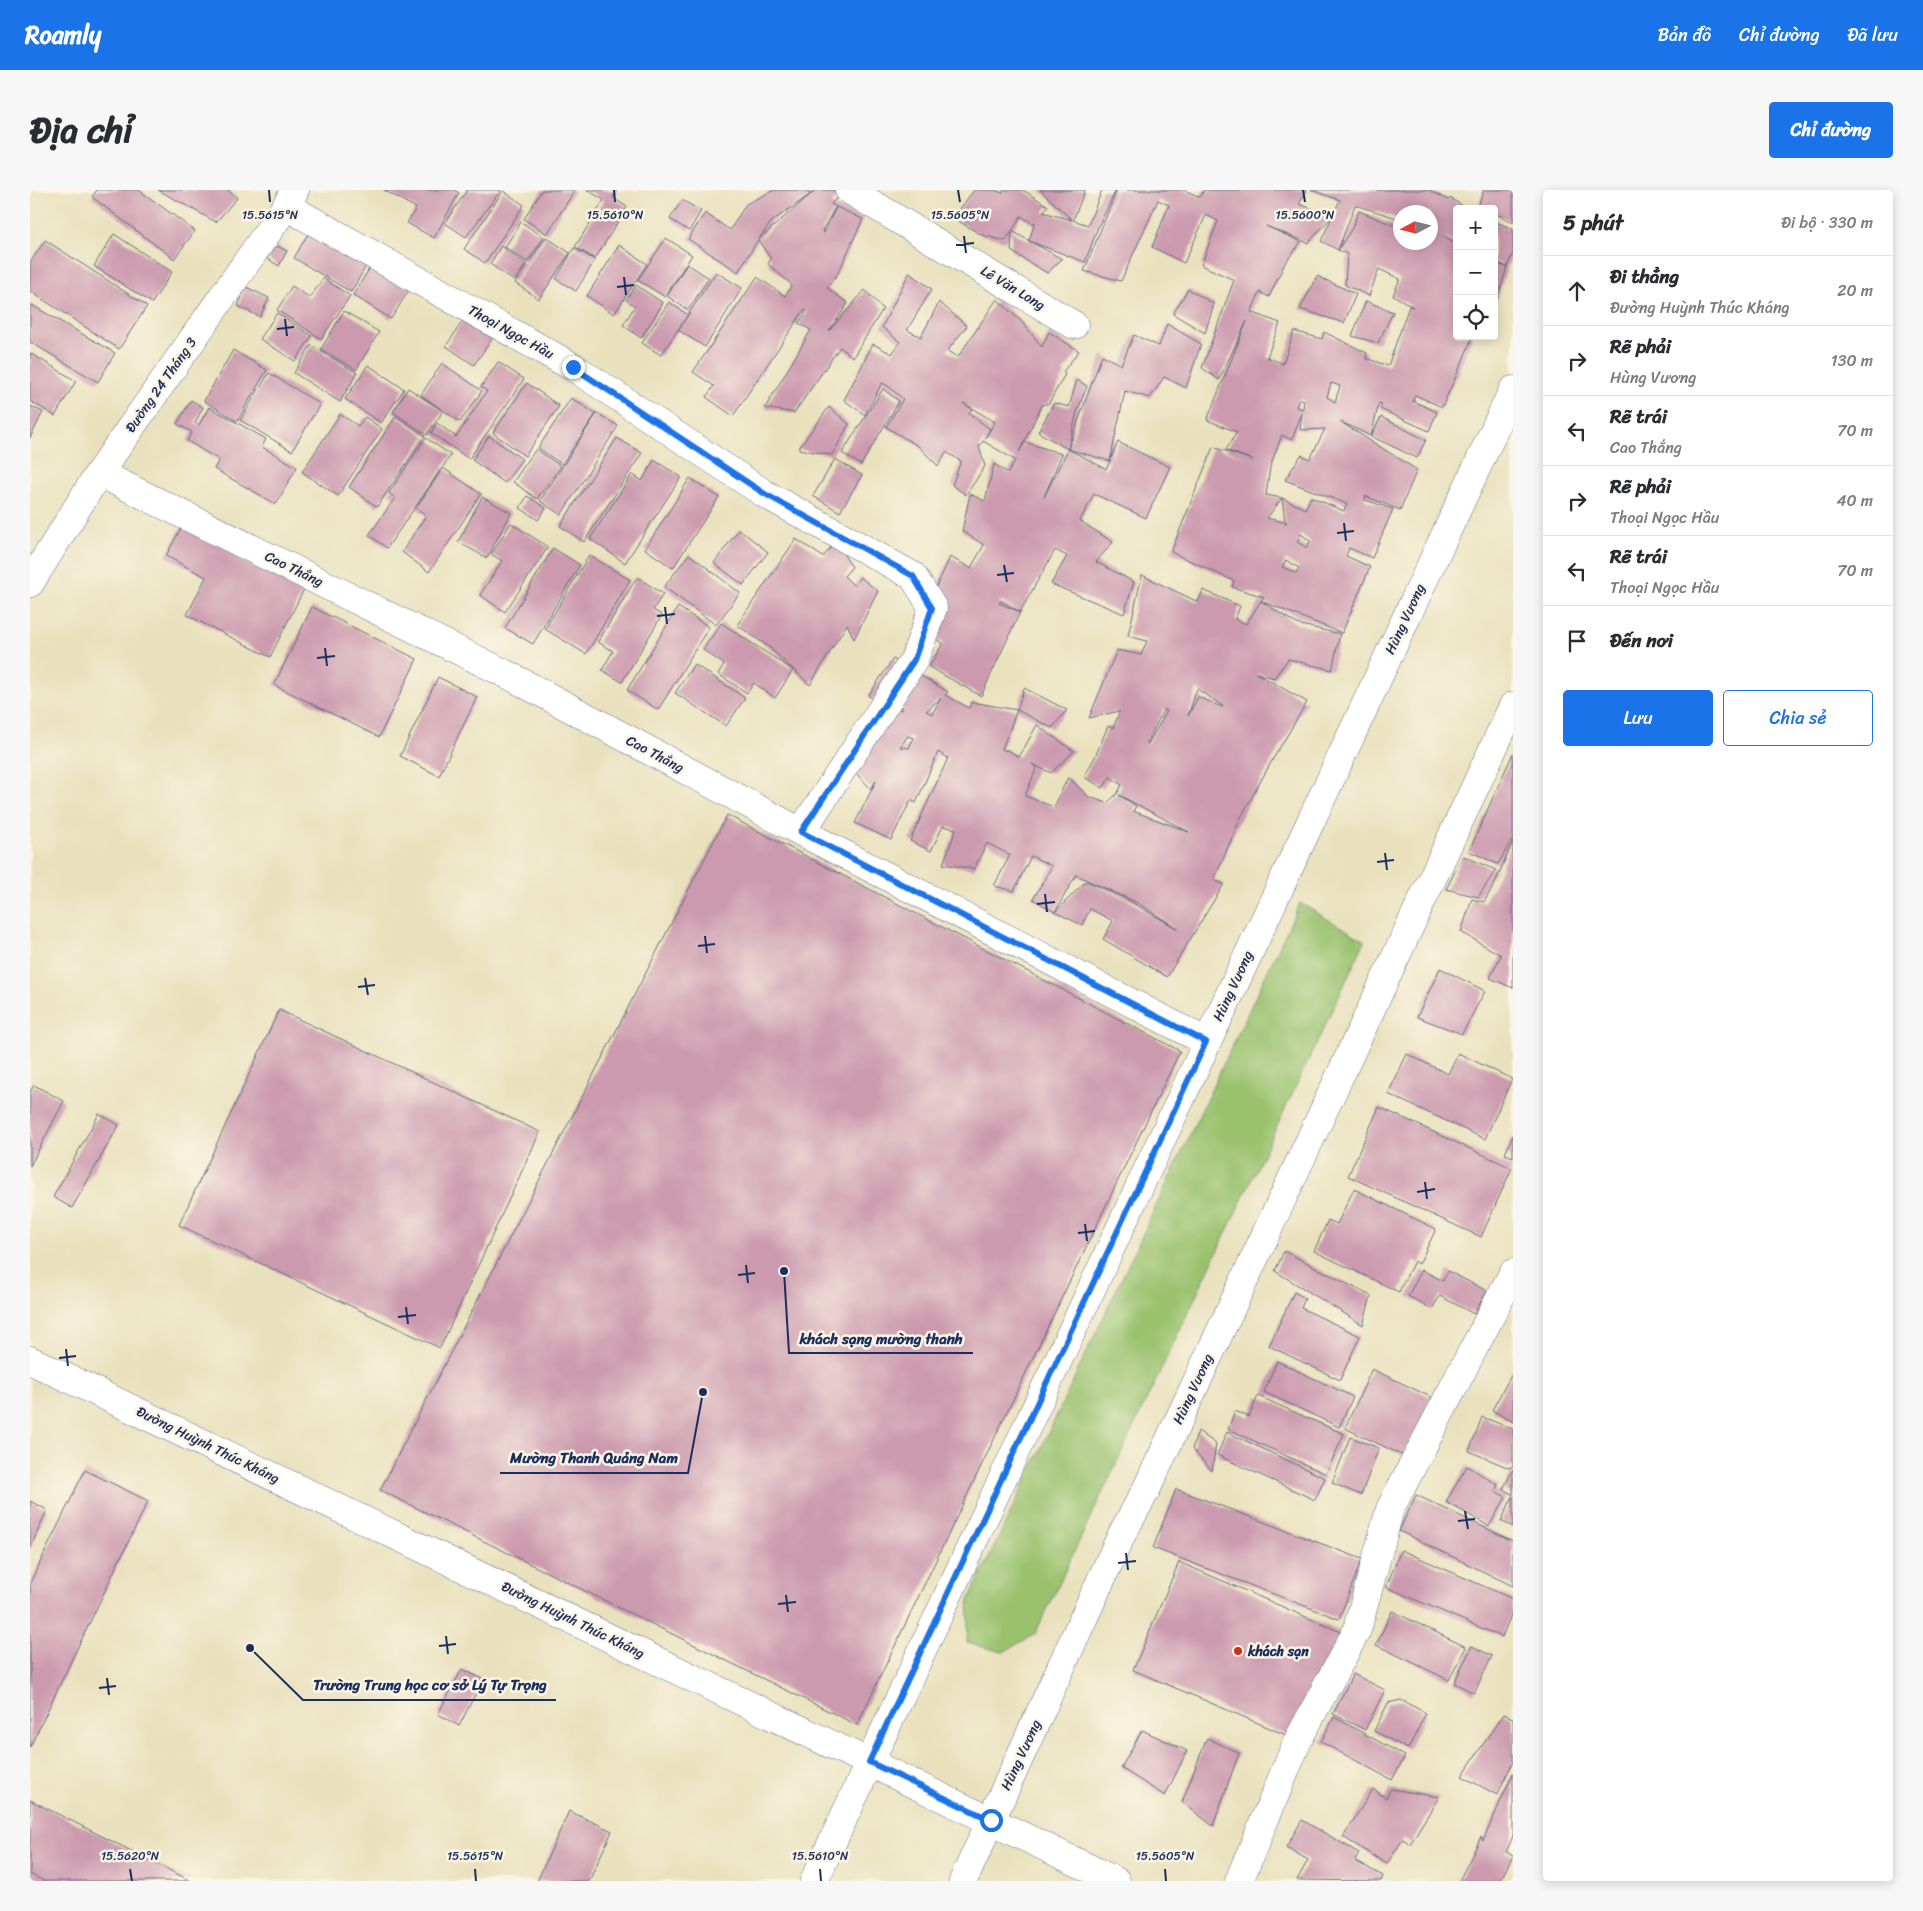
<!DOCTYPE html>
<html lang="vi">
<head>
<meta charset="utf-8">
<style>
	body { margin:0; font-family:Sriracha,sans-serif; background:#f7f7f7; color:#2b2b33 }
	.controls { position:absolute; right:15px; top:15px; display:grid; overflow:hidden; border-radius:5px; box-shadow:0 2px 12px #0003 }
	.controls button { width:45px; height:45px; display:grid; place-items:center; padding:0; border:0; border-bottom:1px solid #e1e1e2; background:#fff; color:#2b2b33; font:25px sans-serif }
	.compass { position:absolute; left:1363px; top:15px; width:45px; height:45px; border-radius:50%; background:#fff; box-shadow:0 2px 12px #0003; rotate:263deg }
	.stop { position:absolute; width:15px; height:15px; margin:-11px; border:4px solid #1a73e8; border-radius:50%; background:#fff }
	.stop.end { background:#1a73e8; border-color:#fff; box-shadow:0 1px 5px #0008 }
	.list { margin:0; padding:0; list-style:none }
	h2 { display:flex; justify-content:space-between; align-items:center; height:65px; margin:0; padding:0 20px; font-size:21px }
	h2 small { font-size:16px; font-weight:400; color:#7c7c81 }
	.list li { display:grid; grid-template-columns:32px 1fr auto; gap:15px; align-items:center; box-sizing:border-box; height:70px; padding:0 20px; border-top:1px solid #e1e1e2 }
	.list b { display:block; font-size:19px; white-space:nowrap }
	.list p { margin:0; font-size:16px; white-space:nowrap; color:#7c7c81 }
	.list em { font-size:16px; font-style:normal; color:#7c7c81 }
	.actions { display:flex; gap:10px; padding:15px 20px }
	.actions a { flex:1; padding:11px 0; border:1px solid #1a73e8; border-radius:5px; text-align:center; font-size:18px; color:#1a73e8 }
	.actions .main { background:#1a73e8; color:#fff }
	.icon { flex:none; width:28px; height:28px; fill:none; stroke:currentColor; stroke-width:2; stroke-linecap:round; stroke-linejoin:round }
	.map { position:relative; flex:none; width:1483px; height:1691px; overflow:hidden; border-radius:5px }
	header { display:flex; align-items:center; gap:30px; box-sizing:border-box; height:70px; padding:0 25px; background:#1a73e8; color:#fff }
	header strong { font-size:24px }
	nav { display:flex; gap:28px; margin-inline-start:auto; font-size:18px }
	.intro { display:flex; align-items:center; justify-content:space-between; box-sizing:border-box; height:120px; padding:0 30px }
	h1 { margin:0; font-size:35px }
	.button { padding:12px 22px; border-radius:5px; background:#1a73e8; color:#fff; font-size:18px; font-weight:700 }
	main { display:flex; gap:30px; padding:0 30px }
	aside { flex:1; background:#fff; border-radius:5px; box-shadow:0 2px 12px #0003 }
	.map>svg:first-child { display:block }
	.green { fill:#9ac26e; stroke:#5a7866 }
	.building { fill:#cb9aae; fill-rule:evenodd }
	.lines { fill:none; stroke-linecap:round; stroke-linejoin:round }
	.minor-casing { stroke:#636d7f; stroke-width:29 }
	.major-casing { stroke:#636d7f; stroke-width:29 }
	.minor { stroke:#fff; stroke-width:28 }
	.major { stroke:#fff; stroke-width:28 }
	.route { stroke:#1a73e8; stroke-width:6 }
	.ticks { fill:none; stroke:#1b2f5e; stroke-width:2 }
	.poi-dot { fill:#c8321e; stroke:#fcf5e5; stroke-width:2 }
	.labels { text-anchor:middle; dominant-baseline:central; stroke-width:5; stroke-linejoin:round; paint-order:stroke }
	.street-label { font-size:14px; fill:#1b2f5e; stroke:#fcf5e5 }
	.poi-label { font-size:14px; font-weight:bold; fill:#1b2f5e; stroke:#fcf5e5; text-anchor:start }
	.ticks-label { font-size:12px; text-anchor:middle; fill:#1b2f5e; stroke:#fcf5e5; stroke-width:5; stroke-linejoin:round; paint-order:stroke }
	.leader { fill:none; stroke:#1b2f5e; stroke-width:2 }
	.callout-dot { fill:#1b2f5e; stroke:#fcf5e5; stroke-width:2 }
	.callout-label { font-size:15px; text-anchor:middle; font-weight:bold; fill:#1b2f5e; stroke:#fcf5e5; stroke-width:5; stroke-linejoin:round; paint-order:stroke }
</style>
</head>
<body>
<header>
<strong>Roamly</strong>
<nav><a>Bản đồ</a><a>Chỉ đường</a><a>Đã lưu</a></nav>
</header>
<div class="intro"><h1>Địa chỉ</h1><a class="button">Chỉ đường</a></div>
<main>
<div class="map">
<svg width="1483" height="1691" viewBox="0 0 1483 1691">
	<rect width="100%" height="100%" fill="#fcf5e5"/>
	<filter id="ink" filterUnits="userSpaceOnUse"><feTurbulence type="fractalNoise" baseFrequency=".02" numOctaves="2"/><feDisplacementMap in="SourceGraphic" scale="10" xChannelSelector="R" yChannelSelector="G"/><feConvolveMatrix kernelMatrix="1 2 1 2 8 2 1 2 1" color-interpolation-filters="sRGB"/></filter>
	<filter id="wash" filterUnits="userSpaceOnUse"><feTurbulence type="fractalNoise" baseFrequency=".0096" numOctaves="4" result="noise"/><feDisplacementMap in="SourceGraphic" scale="20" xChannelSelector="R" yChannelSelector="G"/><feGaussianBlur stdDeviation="1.12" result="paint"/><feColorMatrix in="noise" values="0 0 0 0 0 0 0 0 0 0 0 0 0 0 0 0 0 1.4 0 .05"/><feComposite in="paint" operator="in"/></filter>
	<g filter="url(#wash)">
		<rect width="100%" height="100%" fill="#e9e1bd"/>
		<path class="green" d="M1270,713L1335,751L1005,1444L973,1462L937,1453L939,1410Z"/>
		<g id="blocks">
			<path class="building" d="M67,0H109L165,41L144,69L62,7Z
				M128,0H198L207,8L186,32Z
				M354,0H424L429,3L404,48L377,33L386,18Z
				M437,0H471L436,47L415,33Z
				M512,0H545L517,44L494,29Z
				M557,0H587L583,8L597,17L565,69L545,57L574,10Z
				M744,0H774L781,4H782L785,0H815L801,14L806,17L792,40L794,43L806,17L833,29L808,83L797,98L818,113L799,141L835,100L853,119L823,167L810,157L764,223L735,218L781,140L768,133L777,121L774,120L703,226L676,207L684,196L663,182L727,87L755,106L762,95L738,74L741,69L728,50L781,4L742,31L728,50L708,82L658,49L675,23L700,40L716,14Z
				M944,0H964L973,3V0H993L1018,16L1013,22L1042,30L1010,0H1055L1043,30L1058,35L1072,0H1086L1068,37L1055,72L999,51L1005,32L1003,34L991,26L982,41L998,50L1032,69L1017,83L981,61L982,41L975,51L952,45L923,28Z
				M1087,0H1154L1170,7L1174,0H1277L1269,14L1303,26L1278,53L1236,36L1271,52L1255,73L1239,107L1230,102L1221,122L1250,133L1237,167L1253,174L1264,141L1292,149L1294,142L1337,163L1336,168L1358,176L1379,116L1383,117L1363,105L1370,89L1349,79L1339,106L1315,95L1317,64L1308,60L1322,38L1329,21L1370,38V52H1400V22H1370V29L1325,15L1308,60L1291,51L1304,23L1310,10L1281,0H1398L1419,10L1420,8L1438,19H1427V53L1412,46L1427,55V146H1443L1428,182L1412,217L1385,205L1383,211L1407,222L1399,241L1350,219L1352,214L1349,213L1341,246L1351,227L1396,250L1387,268L1309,231L1387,280L1370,320L1335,306V310L1363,319L1342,368L1319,358L1316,366L1340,377L1312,443L1231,411L1234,407L1202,397L1204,391L1141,362L1183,257L1223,270L1196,260L1207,242L1177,230L1217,131L1189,190L1172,178L1204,90L1171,75L1188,31L1176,25L1154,73L1122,57L1139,15L1128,10L1091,91L1054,81ZM1301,193L1310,196L1305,212L1297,207ZM1269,209L1274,210L1273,219L1266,217ZM1272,222L1270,240L1295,239L1280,269L1271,265L1255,290L1317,314L1314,321L1281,307L1275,319L1252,308L1236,305L1240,277L1252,245L1262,250ZM1252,308L1255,331L1257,333L1237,328ZM1271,344L1280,351L1277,358L1267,352ZM1256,370L1269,378L1266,383L1252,377Z
				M1454,0H1483V32L1464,23V19H1456L1448,15Z
				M473,1L494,15L455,73L434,59Z
				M652,10L671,21L659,41L640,29Z
				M1464,31L1483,39V63L1477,77L1464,71Z
				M491,32L514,47L497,72L475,57Z
				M282,37L339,71L321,102L264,68Z
				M84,44L142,82L122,113L64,76Z
				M516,47L540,63L509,109L485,93Z
				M636,48L662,65L635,107L608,90Z
				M15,50L117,116L89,159L0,101V73Z
				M243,54L257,61L249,76L235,67Z
				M589,55L617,74L584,124L557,106Z
				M471,56L496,74L484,91L460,74Z
				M544,58L565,70L546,101L526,89Z
				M344,71L382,95L361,129L323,105Z
				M1464,73L1477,77L1468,107L1464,113Z
				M657,74L679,88L658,120L637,106Z
				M686,82L712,98L675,157L648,140Z
				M879,83L902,99L877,140L891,147L909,112L937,136L917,161L928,167L967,109L992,132L1012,157L1019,142L1049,161L1033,182L1035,184L1019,213L1012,215L989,262L995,252L1032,264L1014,307L1038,259L1076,279L1080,271L1038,259L1008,242L1024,213L1039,217L1047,190L1057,196L1047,222L1038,259L1072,165L1091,175L1104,145L1129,156L1137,134L1171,154L1156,198L1134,187L1120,208L1095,201L1080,271L1088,252L1140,277L1116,328L1064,304L1050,331L1083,352L1066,372L1104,392L1094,424L1021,394L1037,366L1025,360L990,422L971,411L969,413L990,422L951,506L899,477L913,453L887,439L920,367L941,378L954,355L932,341L940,304L955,311L964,274L978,283L985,270L953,251L949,257L955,276L936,305L922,295L931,271L916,262L908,276L888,256L856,237L873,209L858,196L852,193L835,225L814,210L843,154L862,164L870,152L852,137ZM933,213L965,232L955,248L960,239L939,223L942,219Z
				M1287,86L1326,104L1314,133L1270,119Z
				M293,88L320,106L291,149L247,120L262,96L280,108Z
				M606,95L633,113L611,148L593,135L605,116L596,110Z
				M216,97L239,108L230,127L208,116Z
				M1158,99L1184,114L1175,143L1143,124Z
				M1336,111L1363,122L1348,153L1322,146Z
				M639,112L658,125L631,165L612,153Z
				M0,114L85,163L68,192L0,152Z
				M314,121L349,142L326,180L291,159Z
				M247,123L282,146L265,171L230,149Z
				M436,126L464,146L444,175L416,156Z
				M281,155L327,183L310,212L264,183Z
				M203,160L237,180L207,231L174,211Z
				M0,163L46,191L25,226L0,211Z
				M468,172L494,189L439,269L401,243L407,233L426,247L457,201L451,197Z
				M412,173L452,201L430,232L391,205Z
				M338,175L374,199L351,233L315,209Z
				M239,183L290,214L262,261L210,230Z
				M497,193L529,216L495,266L463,243Z
				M378,198L413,221L397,245L363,222Z
				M853,199L869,211L831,275L812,263Z
				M541,208L566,224L532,274L508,258Z
				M161,210L173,217L165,233L169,235L179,217L236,249L232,257L267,277L246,314L184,279L189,270L157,251L162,242L147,234Z
				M0,216L13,222L0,248Z
				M799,217L819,234L802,265L768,259Z
				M567,223L588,236L531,325L510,311Z
				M310,224L328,236L335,227L352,239L308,306L272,282Z
				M366,226L395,246L347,317L319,297Z
				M459,246L492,269L475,293L442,270Z
				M396,248L421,265L357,358L339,345L365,308L359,303Z
				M587,248L612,263L554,352L530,336Z
				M506,259L531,276L507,309L483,292Z
				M805,269L832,285L810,322L783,306Z
				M624,270L651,287L595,373L560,349L602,284L612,291Z
				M413,278L451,304L399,382L372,362L396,325L386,318Z
				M660,288L689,307L643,378L615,359Z
				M497,306L516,318L508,330L490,318Z
				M452,307L481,323L457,368L428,352Z
				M481,333L518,357L475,422L450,405L472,371L461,364Z
				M153,334L276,395L240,467L157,425L176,387L136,366Z
				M709,339L738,362L713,395L684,373Z
				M766,349L793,367L805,352L822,377L814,386L824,396L830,387L848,401L824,449L817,434L780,495L739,457L707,435Z
				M523,358L550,375L503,454L475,438Z
				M659,364L710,403L686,435L634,397Z
				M559,365L600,390L556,464L515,439Z
				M1112,385L1168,412L1173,400L1210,416L1205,429L1216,434L1231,411L1267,434L1310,444L1302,480L1258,469L1244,488L1226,483L1277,512L1240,574L1210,629L1184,690L1194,694L1137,787L1073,749L1083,731L1060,719L1052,735L1025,722L1056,691L1096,709L1148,739L1108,713L1046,685L1025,722L1003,709L1022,676L1001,666L984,701L964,696L980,665L957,653L944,679L913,674L926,639L913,636L901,661L880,651L918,568L908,562L886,613L881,610L861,650L825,633L846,591L841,599L820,577L849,514L872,520L873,518L838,506L863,469L918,502L915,505L939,518L942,512L987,520L972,559L976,561V559L989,567L1007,535L1044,561L1021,583L1002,574L1007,577L995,606L1024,617L1038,587L1059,607L1077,613L1087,604L1092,595L1080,587L1073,598L1054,587L1065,567L1078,536L1083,538L1090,521L1059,528L1087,460L1111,465L1117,451L1098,446ZM1167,499L1193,516L1192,517L1168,507L1158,526ZM911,508L902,524L896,521ZM1134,519L1137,521L1118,554L1117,553ZM878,546L883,548L879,558L870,557ZM1089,605L1159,642L1103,621L1106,616Z
				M607,387L633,404L623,420L632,425L592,492L572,480L583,461L568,452Z
				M282,417L387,469L349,547L244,495Z
				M648,417L679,437L628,520L597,500Z
				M691,433L763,480L745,508L724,493L717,503L688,484L694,474L673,460Z
				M664,474L715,508L696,536L645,503Z
				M408,487L447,507L409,586L370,566Z
				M994,498L1037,520L1022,538L987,520Z
				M1483,563V648L1468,674L1439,661Z
				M697,625L1150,861L827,1535L350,1300Z
				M1483,651V798L1460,788L1471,765L1431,742L1442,709L1454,712L1465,693Z
				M1433,666L1466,680L1448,707L1416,699Z
				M1410,778L1455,801L1432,844L1387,827Z
				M249,820L510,942L410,1158L149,1035Z
				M1428,863L1482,889L1455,949L1358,904L1377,864L1418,884Z
				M4,895L34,911L0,976V902Z
				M1349,917L1482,978L1451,1047L1318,986Z
				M69,924L89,935L42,1018L23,1007Z
				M1483,945V967L1475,964Z
				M1324,999L1406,1039L1389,1074L1384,1071L1369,1102L1284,1061L1298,1030L1307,1034Z
				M1254,1061L1341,1106L1333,1135L1245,1081Z
				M1392,1080L1413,1091L1418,1081L1457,1101L1444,1124L1410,1106L1402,1119L1378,1106Z
				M1264,1102L1275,1108L1271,1118L1330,1146L1310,1190L1239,1156Z
				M1247,1171L1323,1207L1309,1237L1234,1202Z
				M1342,1179L1405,1209L1378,1268L1315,1238Z
				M1483,1182V1232L1462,1220Z
				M1228,1206L1314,1244L1296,1284L1198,1239L1205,1221L1219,1227Z
				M1452,1227L1483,1239V1276L1479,1278L1439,1261Z
				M1168,1241L1186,1254L1182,1281L1162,1259Z
				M1197,1242L1295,1288L1285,1310L1187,1265Z
				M1320,1247L1349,1258L1331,1305L1302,1293Z
				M1437,1276L1468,1295L1465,1301L1476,1307L1459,1336L1416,1312Z
				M1483,1279V1305L1473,1299Z
				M55,1280L118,1311L0,1557V1393Z
				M1146,1299L1332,1369L1309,1429L1123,1358Z
				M1386,1305L1483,1351V1396L1369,1341Z
				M1483,1306V1337L1471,1331Z
				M0,1311L17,1320L0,1359Z
				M1371,1360L1483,1409V1420L1472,1447L1356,1397Z
				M1149,1372L1313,1443L1268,1550L1103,1480Z
				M1362,1421L1436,1457L1419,1490L1346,1455Z
				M1442,1456L1462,1466L1444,1503L1424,1493Z
				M432,1479L453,1489L429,1536L408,1524Z
				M1323,1484L1355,1500L1335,1540L1303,1524Z
				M1371,1510L1396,1523L1378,1559L1344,1541L1358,1513Z
				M1473,1524L1483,1528V1572L1467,1605L1432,1586Z
				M1304,1527L1375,1566L1362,1590L1291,1552Z
				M1112,1540L1157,1561L1135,1606L1091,1578Z
				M1177,1548L1209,1563L1183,1636L1152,1612Z
				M1483,1583V1646L1476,1662L1483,1666L1470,1691H1429L1451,1647L1453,1651Z
				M1343,1599L1356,1608L1361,1599L1409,1607L1380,1654L1373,1649L1357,1674L1313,1647Z
				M0,1610L161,1691H14L0,1684Z
				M539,1621L582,1641L559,1691H507Z
				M1272,1630L1329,1663L1325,1671L1353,1686L1351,1691L1267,1690L1278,1670L1256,1657Z"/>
		</g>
	</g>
	<g filter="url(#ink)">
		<use href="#blocks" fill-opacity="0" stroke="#636d7f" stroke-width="1"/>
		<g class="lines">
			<g class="minor-casing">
				<path id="minor" d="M819,0L1044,135
					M256,16L543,177L735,304L883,386L903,418L884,470L771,642
					M69,283L482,487L771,642L1177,852
					M0,393L69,283L256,16L265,0
					M0,1170L1086,1691
					M1209,1691L1268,1550L1327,1440L1360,1319L1483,1083"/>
			</g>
			<g class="major-casing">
				<path id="major" d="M784,1691L1483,200
					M933,1691L1092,1344L1116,1300L1483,516"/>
			</g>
			<use href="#minor" class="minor"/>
			<use href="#major" class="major"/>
		</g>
	</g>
	<g class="lines" filter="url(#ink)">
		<path class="route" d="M543,177L735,304L883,386L902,418L884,470L771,642L1176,852L839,1572L961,1630"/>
	</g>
	<path class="ticks" d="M239,0L240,12M584,0L585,12M928,0L930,12M1273,0L1275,12M934,46L936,63M926,55L944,53M594,87L596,105M587,97L604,95M255,129L257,146M247,139L264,137M1314,333L1316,351M1307,343L1324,341M974,375L977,392M967,385L984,383M635,417L637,434M627,426L645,424M295,458L297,476M287,468L305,466M1355,663L1357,680M1347,672L1364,670M1015,704L1017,722M1007,714L1025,712M675,746L677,763M668,756L685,754M335,788L338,805M328,797L345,795M1395,992L1397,1009M1387,1002L1405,999M1055,1034L1057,1051M1048,1043L1065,1041M716,1075L718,1093M708,1085L725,1083M376,1117L378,1134M368,1127L386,1125M36,1159L38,1176M29,1168L46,1166M1435,1321L1438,1339M1428,1331L1445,1329M1096,1363L1098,1380M1088,1373L1106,1371M756,1405L758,1422M748,1414L766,1412M416,1446L418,1464M409,1456L426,1454M77,1488L79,1505M69,1498L86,1496M100,1679L102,1691M445,1679L446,1691M790,1679L791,1691M1135,1679L1136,1691"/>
	<circle class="poi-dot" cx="1208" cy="1461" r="5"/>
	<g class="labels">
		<g class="street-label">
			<text transform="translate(983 98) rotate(31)">Lê Văn Long</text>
			<text transform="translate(481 142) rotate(29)">Thoại Ngọc Hầu</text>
			<text transform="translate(131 195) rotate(-55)">Đường 24 Tháng 3</text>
			<text transform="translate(264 379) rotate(26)">Cao Thắng</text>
			<text transform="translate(1375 429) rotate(-65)">Hùng Vương</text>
			<text transform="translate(625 564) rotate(28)">Cao Thắng</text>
			<text transform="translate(1203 796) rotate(-65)">Hùng Vương</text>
			<text transform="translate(1163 1199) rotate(-65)">Hùng Vương</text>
			<text transform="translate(178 1255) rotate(26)">Đường Huỳnh Thúc Kháng</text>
			<text transform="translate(543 1430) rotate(26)">Đường Huỳnh Thúc Kháng</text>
			<text transform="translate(991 1565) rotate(-65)">Hùng Vương</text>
		</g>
		<g class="poi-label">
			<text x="1218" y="1461">khách sạn</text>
		</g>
	</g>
	<g class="ticks-label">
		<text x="240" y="29">15.5615°N</text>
		<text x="585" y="29">15.5610°N</text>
		<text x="930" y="29">15.5605°N</text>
		<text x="1275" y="29">15.5600°N</text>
		<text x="100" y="1670">15.5620°N</text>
		<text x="445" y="1670">15.5615°N</text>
		<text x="790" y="1670">15.5610°N</text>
		<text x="1135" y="1670">15.5605°N</text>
	</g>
	<path class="leader" d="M754 1081L759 1163H943M673 1202L658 1283H470M220 1458L273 1510H526"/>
	<g class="callout-dot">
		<circle cx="754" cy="1081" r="5"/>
		<circle cx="673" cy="1202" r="5"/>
		<circle cx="220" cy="1458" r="5"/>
	</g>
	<g class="callout-label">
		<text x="851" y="1154">khách sạng mường thanh</text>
		<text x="564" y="1273">Mường Thanh Quảng Nam</text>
		<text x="400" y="1500">Trường Trung học cơ sở Lý Tự Trọng</text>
	</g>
</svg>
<div class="controls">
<button>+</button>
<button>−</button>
<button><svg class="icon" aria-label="locate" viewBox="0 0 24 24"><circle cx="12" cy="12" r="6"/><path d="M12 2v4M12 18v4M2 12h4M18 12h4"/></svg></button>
</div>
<svg class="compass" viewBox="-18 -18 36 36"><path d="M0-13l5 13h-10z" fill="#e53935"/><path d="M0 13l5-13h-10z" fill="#7c7c81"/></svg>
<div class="stop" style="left:961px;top:1630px"></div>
<div class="stop end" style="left:543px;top:177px"></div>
</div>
<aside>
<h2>5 phút<small>Đi bộ · 330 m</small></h2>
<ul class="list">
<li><svg class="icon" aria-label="ahead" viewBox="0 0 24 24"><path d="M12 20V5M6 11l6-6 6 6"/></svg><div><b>Đi thẳng</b><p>Đường Huỳnh Thúc Kháng</p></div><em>20 m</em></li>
<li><svg class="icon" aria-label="right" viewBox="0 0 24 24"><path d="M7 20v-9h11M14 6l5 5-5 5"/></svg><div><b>Rẽ phải</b><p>Hùng Vương</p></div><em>130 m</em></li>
<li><svg class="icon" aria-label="left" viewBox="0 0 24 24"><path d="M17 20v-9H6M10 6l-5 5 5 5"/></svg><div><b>Rẽ trái</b><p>Cao Thắng</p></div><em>70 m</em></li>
<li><svg class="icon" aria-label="right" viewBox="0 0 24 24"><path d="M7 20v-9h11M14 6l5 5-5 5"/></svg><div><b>Rẽ phải</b><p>Thoại Ngọc Hầu</p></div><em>40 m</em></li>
<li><svg class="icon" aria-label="left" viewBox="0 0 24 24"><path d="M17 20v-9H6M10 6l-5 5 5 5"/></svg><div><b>Rẽ trái</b><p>Thoại Ngọc Hầu</p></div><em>70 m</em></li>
<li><svg class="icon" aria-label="arrive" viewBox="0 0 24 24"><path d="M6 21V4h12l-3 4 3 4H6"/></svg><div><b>Đến nơi</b></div></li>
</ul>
<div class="actions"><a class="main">Lưu</a><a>Chia sẻ</a></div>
</aside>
</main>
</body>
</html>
